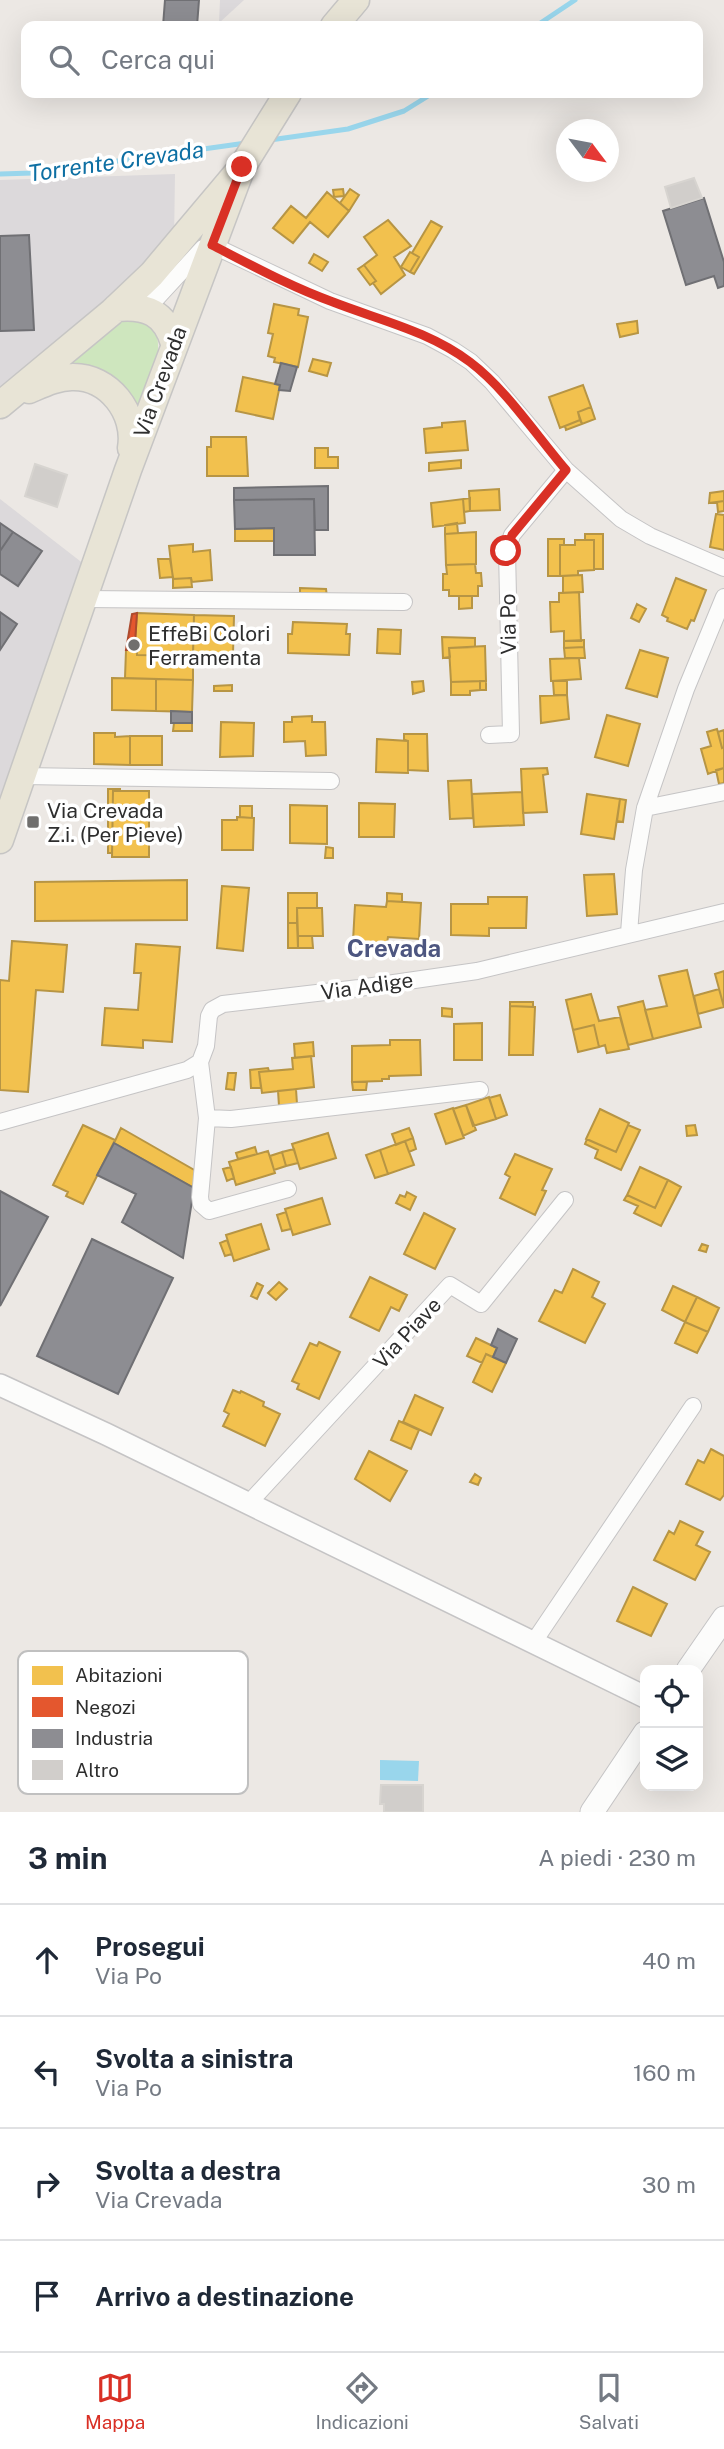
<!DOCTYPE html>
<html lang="it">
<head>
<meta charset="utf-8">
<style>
	body { margin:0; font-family:"Public Sans",sans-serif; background:#f2f2f3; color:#1f2937 }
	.controls { position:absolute; right:21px; bottom:21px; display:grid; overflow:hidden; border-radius:14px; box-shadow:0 7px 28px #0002 }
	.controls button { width:63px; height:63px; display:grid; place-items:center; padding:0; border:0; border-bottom:2px solid #e0e1e3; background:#fff; color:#1f2937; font:35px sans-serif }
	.compass { position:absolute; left:556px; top:119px; width:63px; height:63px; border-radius:50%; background:#fff; box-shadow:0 7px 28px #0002; rotate:122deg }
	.stop { position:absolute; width:21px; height:21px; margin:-16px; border:5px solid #d93025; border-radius:50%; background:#fff }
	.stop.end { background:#d93025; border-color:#fff; box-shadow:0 2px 7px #0008 }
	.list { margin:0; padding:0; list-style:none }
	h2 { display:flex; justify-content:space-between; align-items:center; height:91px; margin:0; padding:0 28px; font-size:30px }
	h2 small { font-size:23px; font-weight:400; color:#747a83 }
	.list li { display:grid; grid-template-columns:46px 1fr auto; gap:21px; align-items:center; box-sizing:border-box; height:112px; padding:0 28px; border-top:2px solid #e0e1e3 }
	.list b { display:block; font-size:26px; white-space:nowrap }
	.list p { margin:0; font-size:23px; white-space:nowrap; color:#747a83 }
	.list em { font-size:23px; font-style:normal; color:#747a83 }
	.icon { flex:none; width:38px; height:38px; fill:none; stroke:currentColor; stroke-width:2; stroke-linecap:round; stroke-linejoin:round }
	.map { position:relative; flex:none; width:724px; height:1812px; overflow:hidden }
	.search { position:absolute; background:#fff; box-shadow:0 7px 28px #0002; left:21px; right:21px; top:21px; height:77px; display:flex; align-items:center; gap:18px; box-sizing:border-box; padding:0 24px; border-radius:14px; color:#747a83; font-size:26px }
	.sheet { height:539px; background:#fff }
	nav { display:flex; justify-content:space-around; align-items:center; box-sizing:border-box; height:98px; border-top:2px solid #e0e1e3; background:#fff; font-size:19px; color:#747a83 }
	nav a { display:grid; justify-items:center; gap:4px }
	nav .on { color:#d93025 }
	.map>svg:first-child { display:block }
	.industrial { fill:#dcd9db }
	.green { fill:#cee6be }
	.water { fill:#99d6ec }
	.homes { fill:#f2c14e; stroke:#b79544; stroke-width:2 }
	.shops { fill:#e4572e; stroke:#ad4b2e; stroke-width:2 }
	.industry { fill:#8d8d92; stroke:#707074; stroke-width:2 }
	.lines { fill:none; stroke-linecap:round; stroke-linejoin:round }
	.stream { stroke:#99d6ec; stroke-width:5 }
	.building { fill:#d1cecb; stroke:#d7d4d0; stroke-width:2 }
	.minor-casing { stroke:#c5c4c5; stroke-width:18 }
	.tertiary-casing { stroke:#c5c4c5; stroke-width:24 }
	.secondary-casing { stroke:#c5c4c5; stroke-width:25 }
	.primary-casing { stroke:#c6c5c4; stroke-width:29 }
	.minor { stroke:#fcfcfb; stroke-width:16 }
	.tertiary { stroke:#fcfcfb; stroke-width:21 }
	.secondary { stroke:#fcfcfb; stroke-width:23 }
	.primary { stroke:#e8e4d6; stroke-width:26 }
	.route { stroke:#d93025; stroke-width:9 }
	.poi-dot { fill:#706f6e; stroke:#fff; stroke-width:2.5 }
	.labels { text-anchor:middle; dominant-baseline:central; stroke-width:7; stroke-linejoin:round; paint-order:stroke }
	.street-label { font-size:21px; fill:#2e2e2e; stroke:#fff }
	.poi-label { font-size:21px; fill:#2e2e2e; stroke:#fff; text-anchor:start }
	.water-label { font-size:23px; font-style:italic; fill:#0d6fa3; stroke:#fff }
	.quarter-label { font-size:24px; font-weight:bold; fill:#4d5680; stroke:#fff }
	.key { fill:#fff; stroke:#c0c0c0; stroke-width:2 }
	.key-label { font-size:19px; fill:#2e2e2e }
</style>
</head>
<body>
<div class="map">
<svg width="724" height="1812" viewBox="0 0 724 1812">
	<rect width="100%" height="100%" fill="#ece8e4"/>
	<path class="industrial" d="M220,0H244L219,23Z
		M175,174L174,242L0,396V180Z
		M0,499L89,568L0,821Z"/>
	<path class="green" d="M132,318C138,321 147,323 152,328C169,345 146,390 139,409L69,364L114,322Z"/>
	<path class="water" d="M380,1760L419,1761L418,1781L380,1780Z"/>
	<path class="homes" d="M343,189L344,196L334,197L333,190Z
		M350,189L359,195L349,211L340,203Z
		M327,192L349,211L328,237L310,222L293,243L273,228L291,206L306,218Z
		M388,220L411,246L394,257L405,275L381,294L373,283L376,281L364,265L377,255L364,237Z
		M431,221L442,227L414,274L410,272L419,257L412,253Z
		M410,252L419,257L410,272L401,267Z
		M314,254L328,262L322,271L309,263Z
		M364,265L376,281L370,285L358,269Z
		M274,304L299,309L298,315L308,317L298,367L274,362L275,358L268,356L273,334L268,333Z
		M637,321L638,333L620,337L617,324Z
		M313,359L331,363L327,376L309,371Z
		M243,377L280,385L273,419L236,411Z
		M583,385L591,407L578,412L580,420L560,428L549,397Z
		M591,407L595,419L582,424L578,412Z
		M580,420L582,424L566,430L565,426Z
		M465,421L468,450L426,453L424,429L442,427V423Z
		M211,437H246L248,476H207V447H211Z
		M315,448H328V457H338V468H315Z
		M461,460V468L429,471V463Z
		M499,489L500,510L470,511L469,491Z
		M724,491V501L709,503L710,493Z
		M470,498V511L464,512L463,499Z
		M463,499L465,523L433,527L431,503Z
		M724,501V511L718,512L717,502Z
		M716,514L724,515V550L710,547Z
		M457,523L458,533L445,534V525Z
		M274,528V541H235V529Z
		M476,532V564L446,565L445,534Z
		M585,534H603V569H594V540H585Z
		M548,539H564V545H560V576H548Z
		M575,540H594V570L578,571V575L560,576V545H575Z
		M193,544V552L210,550L212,580L192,582L191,578L173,579L169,546Z
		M158,559H170L173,577L160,578Z
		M475,564L476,573H481L482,586H478V596H449V590H443V574H447L446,565Z
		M582,575L583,592L563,593V576Z
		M191,578L192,587L173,588V579Z
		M676,578L706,590L694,621L691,620L687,629L667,621L668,618L662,615Z
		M300,588L326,589L327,597L300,596Z
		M579,592L581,641H564V631L551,632L550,602H559V593Z
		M459,596H472V608L459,609Z
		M637,604L646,609L639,622L631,618Z
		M137,613L194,615L193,656L137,655V643H135Z
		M194,615L234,616L233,654L193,653Z
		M293,622L347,624L346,634H350L349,655L288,653V634H292Z
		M378,629L401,630L400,654L377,653Z
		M442,637L475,638V647L449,648L450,657L443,658Z
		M584,640V647L564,648V641Z
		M485,646L486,681L451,682L449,648Z
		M584,647L585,658H565L564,648Z
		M126,650H137V655L193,656V680L125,678Z
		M640,650L668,658L657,697L626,688Z
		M579,658L581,679L551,681L550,659Z
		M112,678L156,679V711L112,710Z
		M156,679L193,680L192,712L156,711Z
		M567,680V695H554L553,681Z
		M423,681L424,691L413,694L412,682Z
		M480,681H486V690H480Z
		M480,681V690L470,691V695H451V682Z
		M232,685V691H214V686Z
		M567,695L569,719L541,723L540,696Z
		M607,715L640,724L628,766L595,757Z
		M312,716V722H325L326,755L306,756L305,741L284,742V722H292V717Z
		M221,722L254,723L253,756L220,757Z
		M174,723H192V731H173Z
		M717,729L722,748L724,747V768L708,774L701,749L711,746L707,732Z
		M724,730V747L722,748L718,732Z
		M94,733H115V737L130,736V765L94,764Z
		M404,734H427L428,771L408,770V741L404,740Z
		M130,736H162V765H130Z
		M377,739L408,741V773L376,772Z
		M547,768L548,774L543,775L547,812L523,813L521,769Z
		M724,768V783L719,784L716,770Z
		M471,780L473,818L450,819L448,781Z
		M108,789H120V791H113L112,853H108Z
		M113,791H149V857H112Z
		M522,792L524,825L474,827L472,794Z
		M587,794L620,799L614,839L581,834Z
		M620,799L626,800L623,822L617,821Z
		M359,803L395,804L394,837H359Z
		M290,805L327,806V844L290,843Z
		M240,806H252V818L240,817Z
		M237,817L254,818L253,850H222V820H237Z
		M326,847L333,848V858H325Z
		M614,874L617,914L587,916L584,875Z
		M187,880V920L35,921V882Z
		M222,886L249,888L243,951L217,948Z
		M288,893H317V908H297V923H288Z
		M387,893L402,894V902L387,901Z
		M488,897H527L526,928H489V936L451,935V904H488Z
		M387,901L421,903L419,939L388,937L387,943L353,941L355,905L386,907Z
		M297,908H322L323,936H298Z
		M288,923H297L298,948H288Z
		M298,936H312L313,948H298Z
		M12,941L67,945L63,992L36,990L28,1092L0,1090V980L9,981Z
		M136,944L180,947L172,1042L143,1040V1048L102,1045L105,1008L138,1010L141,973H134Z
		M687,970L701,1027L653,1039L645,1010L667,1006L659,976Z
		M724,971V1007L715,974Z
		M719,989L724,1007L698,1014L694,996Z
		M591,994L599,1021L620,1017L629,1049L607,1053L605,1045L599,1047L594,1025L573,1030L566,1000Z
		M643,1001L653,1039L628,1045L618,1007Z
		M510,1002H533V1007L510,1006Z
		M510,1006L535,1007L533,1055H509Z
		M442,1008L452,1009V1017L442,1016Z
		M482,1023V1060H454V1024Z
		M594,1025L599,1047L578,1052L573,1030Z
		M390,1040H420L421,1075L389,1076V1079H382V1081L352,1082V1046L390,1045Z
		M313,1042L314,1056L295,1058L294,1044Z
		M311,1056L314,1087L262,1093L259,1072L293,1069L292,1058Z
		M268,1068L269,1071L259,1072L261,1088H251L250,1070Z
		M228,1073H236L234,1090L226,1089Z
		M352,1082H367L366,1090H353Z
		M296,1089L297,1104L279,1106L278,1091Z
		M500,1095L507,1115L496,1119L489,1098Z
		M489,1097L496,1119L473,1126L466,1105Z
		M466,1105L476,1130L463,1136L453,1109Z
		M453,1108L464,1138L446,1144L435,1114Z
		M600,1109L629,1123L616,1152L586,1139Z
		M83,1125L115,1140L83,1204L66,1196L68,1192L53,1185Z
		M628,1125L640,1130L621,1170L595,1158L598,1150L585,1144L587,1139L616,1152Z
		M695,1125L697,1135L687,1136L686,1126Z
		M121,1128L196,1171L194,1188L114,1143Z
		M409,1128L413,1138L396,1145L392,1134Z
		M328,1133L336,1158L300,1169L292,1144Z
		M413,1138L416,1149L409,1152L405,1141Z
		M405,1141L414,1165L388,1174L380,1150Z
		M255,1147L257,1154L238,1159L236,1153Z
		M294,1149L298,1163L286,1166L282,1152Z
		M380,1150L388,1174L375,1178L366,1155Z
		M268,1151L275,1173L236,1185L229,1162Z
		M282,1152L286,1166L274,1170L270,1156Z
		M515,1154L552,1169L542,1190L546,1191L535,1215L500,1198L510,1177L505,1174Z
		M231,1167L234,1178L227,1181L223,1169Z
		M640,1167L668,1180L655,1208L627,1195Z
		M668,1180L681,1187L661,1226L634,1213L638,1206L624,1200L627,1195L655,1208Z
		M407,1192L416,1197L410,1210L396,1203L400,1195L405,1197Z
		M322,1198L330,1224L293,1235L285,1209Z
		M286,1212L291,1229L282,1231L277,1215Z
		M424,1213L455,1229L435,1269L404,1254Z
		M261,1224L269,1249L234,1261L226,1235Z
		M227,1240L232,1254L225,1256L220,1243Z
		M702,1244L708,1246L706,1252L699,1250Z
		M573,1269L599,1282L592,1297L605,1304L585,1343L539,1321L555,1290L562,1293Z
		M370,1277L407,1295L399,1311L391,1307L379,1331L350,1317Z
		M279,1282L287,1289L276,1300L268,1293Z
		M257,1283L263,1286L257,1299L251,1296Z
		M673,1286L697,1297L685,1322L662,1310Z
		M697,1297L719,1308L708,1332L685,1322Z
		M685,1322L708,1332L697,1353L675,1343Z
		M476,1338L497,1348L493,1357L486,1354L482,1363L467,1356Z
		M319,1342L340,1352L319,1399L297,1389L299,1384L292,1381L310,1343L317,1346Z
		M486,1354L506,1363L492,1392L473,1382Z
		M233,1390L240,1393L241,1391L264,1402L263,1406L280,1414L265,1446L223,1426L229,1414L224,1411Z
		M415,1395L443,1408L431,1435L403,1422Z
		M399,1421L419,1430L411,1449L391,1440Z
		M711,1449L724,1456V1495L720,1500L686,1484L698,1460L704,1463Z
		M369,1451L407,1471L390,1501L355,1479Z
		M475,1474L481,1478L478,1485L470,1482Z
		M680,1521L703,1532L696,1545L710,1552L695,1580L654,1560L669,1531L674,1534Z
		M633,1587L667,1604L651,1636L617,1621Z"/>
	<path class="shops" d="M137,613L135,643H137V650H126L132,614Z"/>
	<path class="industry" d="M165,0H199L197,26H163Z
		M704,198L724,262V286L718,288L714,276L686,285L663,211Z
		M29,235L34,330L0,331V236Z
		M281,363L297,367L290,391L279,390L280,385L275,384Z
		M328,486V530H315L314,499L234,500V488Z
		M314,499L315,555H274V528L235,529L234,500Z
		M0,523L13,532L0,551Z
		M13,532L42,551L18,586L0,574V551Z
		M0,612L17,624L0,650Z
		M171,711L192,712V723H171Z
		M114,1143L194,1188L183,1258L122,1222L136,1194L97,1175Z
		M0,1191L48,1217L0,1306Z
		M92,1239L173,1278L118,1394L37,1356Z
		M498,1329L517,1339L506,1363L493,1357L497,1348L491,1345Z"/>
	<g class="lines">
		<path class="stream" d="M536,26L575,0
			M270,140L348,129L404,111L433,93
			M0,174L33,173L246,143"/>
	</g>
	<path class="building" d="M694,178L702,198L671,208L665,187Z
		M35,464L67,475L57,507L25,496Z
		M381,1785H423V1812H384V1804H380Z"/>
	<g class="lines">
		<g class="minor-casing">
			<path id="minor" d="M143,308L155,300L203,248L212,245L330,301L427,336L453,350L471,362L492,382L566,470L621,519L650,536L724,568
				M84,599L404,602
				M489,735L511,734L507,551L512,535L566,470
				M23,776L331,781
				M645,808L724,792
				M629,933L634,870L645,808L686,689L724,597
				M480,1090L231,1119L207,1118L200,1062L206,1046L209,1016L212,1010L223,1004L359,988L477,971L724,912
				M207,1118L200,1197L201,1204L209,1211L288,1189
				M0,1122L187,1070L200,1062
				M248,1504L450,1285L481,1304L565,1200
				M533,1643L693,1406"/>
		</g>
		<g class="tertiary-casing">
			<path id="tertiary" d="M0,1385L106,1434L645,1697"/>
		</g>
		<g class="secondary-casing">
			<path id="secondary" d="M688,1670L724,1618
				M592,1812L645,1733"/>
		</g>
		<g class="primary-casing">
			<path id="primary" d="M334,26L356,0
				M116,308C147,305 165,313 174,343
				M29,390C43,384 57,377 72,377C109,376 137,413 131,448
				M0,405L112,312L152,274L242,167L288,93
				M0,840L128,470L242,167"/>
		</g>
		<use href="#minor" class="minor"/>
		<use href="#tertiary" class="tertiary"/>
		<use href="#secondary" class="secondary"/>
		<use href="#primary" class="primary"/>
	</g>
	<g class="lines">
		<path class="route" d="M242,167L212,245C251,265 291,287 333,302C379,320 429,331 470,362C506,389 536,435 566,470L512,535L506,551"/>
	</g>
	<g class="poi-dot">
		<circle cx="134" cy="645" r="7"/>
		<rect x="26" y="815" width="14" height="14" rx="3.5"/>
	</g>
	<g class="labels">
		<g class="street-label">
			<text transform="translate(160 382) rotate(-70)">Via Crevada</text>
			<text transform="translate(508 624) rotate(-91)">Via Po</text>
			<text transform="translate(367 986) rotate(-8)">Via Adige</text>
			<text transform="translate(407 1333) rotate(-47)">Via Piave</text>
		</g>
		<g class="poi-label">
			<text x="148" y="633">EffeBi Colori<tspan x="148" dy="24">Ferramenta</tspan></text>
			<text x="47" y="810">Via Crevada<tspan x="47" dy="24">Z.i. (Per Pieve)</tspan></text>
		</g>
		<g class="water-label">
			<text transform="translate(116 161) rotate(-8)">Torrente Crevada</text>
		</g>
		<g class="quarter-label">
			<text x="394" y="948">Crevada</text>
		</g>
	</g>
	<rect x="18" y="1651" width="230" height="143" rx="10" class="key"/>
	<rect x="32" y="1666" width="31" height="19" fill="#f2c14e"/>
	<rect x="32" y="1697" width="31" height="20" fill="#e4572e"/>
	<rect x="32" y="1729" width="31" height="19" fill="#8d8d92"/>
	<rect x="32" y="1760" width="31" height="20" fill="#d1cecb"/>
	<g class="key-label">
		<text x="75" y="1682">Abitazioni</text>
		<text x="75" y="1714">Negozi</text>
		<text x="75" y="1745">Industria</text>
		<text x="75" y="1777">Altro</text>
	</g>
</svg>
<div class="controls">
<button><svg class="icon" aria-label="locate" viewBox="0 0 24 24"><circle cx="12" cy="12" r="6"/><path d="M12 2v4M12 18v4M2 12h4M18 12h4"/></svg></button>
<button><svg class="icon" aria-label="layers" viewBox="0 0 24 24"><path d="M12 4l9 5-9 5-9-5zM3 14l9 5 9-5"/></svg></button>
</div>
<svg class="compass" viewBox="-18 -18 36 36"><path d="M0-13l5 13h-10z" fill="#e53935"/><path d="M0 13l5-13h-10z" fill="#747a83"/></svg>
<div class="stop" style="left:506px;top:551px"></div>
<div class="stop end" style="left:242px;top:167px"></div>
<div class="search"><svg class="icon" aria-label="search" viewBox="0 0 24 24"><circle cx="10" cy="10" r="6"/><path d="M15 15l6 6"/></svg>Cerca qui</div>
</div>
<section class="sheet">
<h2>3 min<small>A piedi · 230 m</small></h2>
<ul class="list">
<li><svg class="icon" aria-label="ahead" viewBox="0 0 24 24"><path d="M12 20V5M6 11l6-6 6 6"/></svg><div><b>Prosegui</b><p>Via Po</p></div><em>40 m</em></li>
<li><svg class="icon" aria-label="left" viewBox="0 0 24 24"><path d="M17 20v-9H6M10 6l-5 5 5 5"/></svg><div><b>Svolta a sinistra</b><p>Via Po</p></div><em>160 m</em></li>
<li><svg class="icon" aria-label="right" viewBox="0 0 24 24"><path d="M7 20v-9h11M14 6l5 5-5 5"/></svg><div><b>Svolta a destra</b><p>Via Crevada</p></div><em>30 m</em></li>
<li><svg class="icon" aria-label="arrive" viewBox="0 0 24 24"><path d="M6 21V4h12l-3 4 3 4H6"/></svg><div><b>Arrivo a destinazione</b></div></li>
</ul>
</section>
<nav>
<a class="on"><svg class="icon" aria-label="map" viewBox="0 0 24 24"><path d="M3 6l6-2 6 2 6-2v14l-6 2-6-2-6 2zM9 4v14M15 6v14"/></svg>Mappa</a>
<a><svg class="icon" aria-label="directions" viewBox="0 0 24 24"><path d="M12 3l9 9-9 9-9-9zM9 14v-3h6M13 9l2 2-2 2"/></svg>Indicazioni</a>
<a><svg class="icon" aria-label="saved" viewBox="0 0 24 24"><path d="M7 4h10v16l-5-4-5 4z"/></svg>Salvati</a>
</nav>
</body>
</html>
